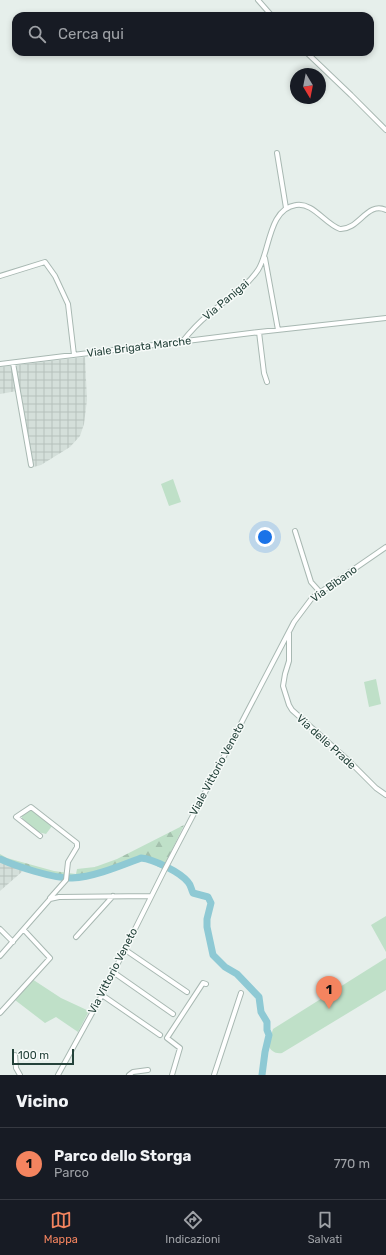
<!DOCTYPE html>
<html lang="it">
<head>
<meta charset="utf-8">
<style>
	body { margin:0; font-family:Rubik,sans-serif; background:#20242c; color:#f1f3f6 }
	.compass { position:absolute; left:290px; top:68px; width:36px; height:36px; border-radius:50%; background:#171b24; box-shadow:0 2px 6px #0003; rotate:170deg }
	.scale { position:absolute; left:12px; bottom:10px; width:62px; box-sizing:border-box; padding-left:4px; border:2px solid #24423a; border-top:0; font-size:11px; line-height:14px; white-space:nowrap; color:#24423a; -webkit-text-stroke:3px #f7fbf9; paint-order:stroke }
	.you { position:absolute; left:265px; top:537px; width:14px; height:14px; margin:-10px; border:3px solid #fff; border-radius:50%; background:#1a73e8; box-shadow:0 0 0 6px #1a73e833 }
	.badge { display:grid; place-items:center; width:26px; height:26px; border-radius:50%; background:#f4845f; color:#111; font-size:13px; font-weight:700 }
	.pin { position:absolute; translate:-50% -33px; filter:drop-shadow(0 1px 2px #0008) }
	.pin::after { content:''; position:absolute; top:21px; width:14px; height:12px; background:inherit; clip-path:polygon(0 0,100% 0,50% 100%) }
	.list { margin:0; padding:0; list-style:none }
	h2 { display:flex; justify-content:space-between; align-items:center; height:52px; margin:0; padding:0 16px; font-size:17px }
	h2 small { font-size:13px; font-weight:400; color:#9ea1a6 }
	.list li { display:grid; grid-template-columns:26px 1fr auto; gap:12px; align-items:center; box-sizing:border-box; height:72px; padding:0 16px; border-top:1px solid #363941 }
	.list b { display:block; font-size:15px; white-space:nowrap }
	.list p { margin:0; font-size:13px; white-space:nowrap; color:#9ea1a6 }
	.list em { font-size:13px; font-style:normal; color:#9ea1a6 }
	.icon { flex:none; width:22px; height:22px; fill:none; stroke:currentColor; stroke-width:2; stroke-linecap:round; stroke-linejoin:round }
	.map { position:relative; flex:none; width:386px; height:1075px; overflow:hidden }
	.search { position:absolute; background:#171b24; box-shadow:0 2px 6px #0003; left:12px; right:12px; top:12px; height:44px; display:flex; align-items:center; gap:10px; box-sizing:border-box; padding:0 14px; border-radius:12px; color:#9ea1a6; font-size:15px }
	.sheet { height:124px; background:#171b24 }
	nav { display:flex; justify-content:space-around; align-items:center; box-sizing:border-box; height:56px; border-top:1px solid #363941; background:#171b24; font-size:11px; color:#9ea1a6 }
	nav a { display:grid; justify-items:center; gap:2px }
	nav .on { color:#f4845f }
	.map>svg:first-child { display:block }
	.industrial { fill:url(#industrial-grid) }
	.forest { fill:url(#forest-firs) }
	.park { fill:#bfe0c8 }
	.lines { fill:none; stroke-linecap:round; stroke-linejoin:round }
	.river { stroke:#8ec9d4; stroke-width:7 }
	.minor-casing { stroke:#a8b8b2; stroke-width:6 }
	.minor { stroke:#fff; stroke-width:4 }
	.labels { text-anchor:middle; dominant-baseline:central; stroke-width:3; stroke-linejoin:round; paint-order:stroke }
	.street-label { font-size:11px; fill:#24423a; stroke:#f7fbf9 }
</style>
</head>
<body>
<div class="map">
<svg width="386" height="1075" viewBox="0 0 386 1075">
	<defs>
		<pattern id="industrial-grid" width="8" height="8" patternUnits="userSpaceOnUse"><rect width="8" height="8" fill="#d4dfda"/><path d="M0 4h8M4 0v8" fill="none" stroke="#b6c1bc"/></pattern>
		<pattern id="forest-firs" width="22" height="20" patternUnits="userSpaceOnUse"><rect width="22" height="20" fill="#bfe0c8"/><path d="M5 1l3.5 6h-7zM16 11l3.5 6h-7z" fill="#a4c1ad"/></pattern>
	</defs>
	<rect width="100%" height="100%" fill="#e6efeb"/>
	<path class="industrial" d="M85,357L87,400L84,424L80,436L70,447L41,465L30,468L17,391L0,394V367Z
		M0,862L24,870L0,891Z"/>
	<path class="forest" d="M184,825L163,869L149,862L141,861C122,868 99,878 78,880C61,882 16,870 0,862V854L7,858L54,871L76,874L77,869L95,867L117,859Z"/>
	<path class="park" d="M173,479L181,502L169,506L161,484Z
		M376,679L381,704L369,707L364,682Z
		M30,809L52,826L46,834L38,832L22,818V815Z
		M386,916V952L371,925Z
		M386,958V990L282,1053C275,1054 271,1051 268,1045L273,1029Z
		M32,979L61,998L89,1011L78,1032L56,1017L45,1023L15,1000Z"/>
	<g class="lines">
		<path class="river" d="M0,859C15,866 55,879 72,878C94,877 120,866 141,858C153,859 180,872 188,882C191,885 191,889 193,893L208,897L211,903L207,919V927L213,955L225,967L237,974L259,997L261,1012L267,1022V1030L269,1035L265,1052L262,1075"/>
		<g class="minor-casing">
			<path id="minor" d="M258,0L272,16
				M306,52L351,95L386,130
				M277,153L286,208
				M265,258L278,330
				M0,276L45,262L55,276L68,304L74,355
				M259,332L264,373L267,382
				M182,342C190,332 198,323 208,315C224,301 245,289 258,270C270,252 268,209 296,205C313,202 325,224 340,229C359,230 367,201 386,210
				M13,363L31,465
				M0,364L259,332L386,318
				M295,531L311,582L320,592
				M289,633V661L285,674L283,686L289,705L292,710L349,761L376,788L386,795
				M40,836L16,817L31,807L77,843V847L68,862L66,880L50,898
				M0,929L13,942
				M76,937L113,896
				M124,949L187,992
				M0,956L50,899L59,897L151,896
				M113,972L173,1014
				M102,995L160,1035
				M0,1013L50,958L24,930
				M15,1055L16,1068L20,1075
				M58,1075L102,995L164,871L294,622L312,598L386,547
				M129,1075L133,1072L148,1070
				M172,1075L180,1048L167,1038L203,983L206,984
				M214,1075L241,993"/>
		</g>
		<use href="#minor" class="minor"/>
	</g>
	<g class="labels">
		<g class="street-label">
			<text transform="translate(226 300) rotate(-40)">Via Panigai</text>
			<text transform="translate(139 347) rotate(-7)">Viale Brigata Marche</text>
			<text transform="translate(334 584) rotate(-36)">Via Bibano</text>
			<text transform="translate(326 742) rotate(42)">Via delle Prade</text>
			<text transform="translate(217 769) rotate(-62)">Viale Vittorio Veneto</text>
			<text transform="translate(113 971) rotate(-63)">Via Vittorio Veneto</text>
		</g>
	</g>
</svg>
<svg class="compass" viewBox="-18 -18 36 36"><path d="M0-13l5 13h-10z" fill="#e53935"/><path d="M0 13l5-13h-10z" fill="#9ea1a6"/></svg>
<div class="scale">100 m</div>
<div class="you"></div>
<div class="pin badge" style="left:329px;top:1009px">1</div>
<div class="search"><svg class="icon" aria-label="search" viewBox="0 0 24 24"><circle cx="10" cy="10" r="6"/><path d="M15 15l6 6"/></svg>Cerca qui</div>
</div>
<section class="sheet">
<h2>Vicino<small></small></h2>
<ul class="list">
<li><span class="badge">1</span><div><b>Parco dello Storga</b><p>Parco</p></div><em>770 m</em></li>
</ul>
</section>
<nav>
<a class="on"><svg class="icon" aria-label="map" viewBox="0 0 24 24"><path d="M3 6l6-2 6 2 6-2v14l-6 2-6-2-6 2zM9 4v14M15 6v14"/></svg>Mappa</a>
<a><svg class="icon" aria-label="directions" viewBox="0 0 24 24"><path d="M12 3l9 9-9 9-9-9zM9 14v-3h6M13 9l2 2-2 2"/></svg>Indicazioni</a>
<a><svg class="icon" aria-label="saved" viewBox="0 0 24 24"><path d="M7 4h10v16l-5-4-5 4z"/></svg>Salvati</a>
</nav>
</body>
</html>
